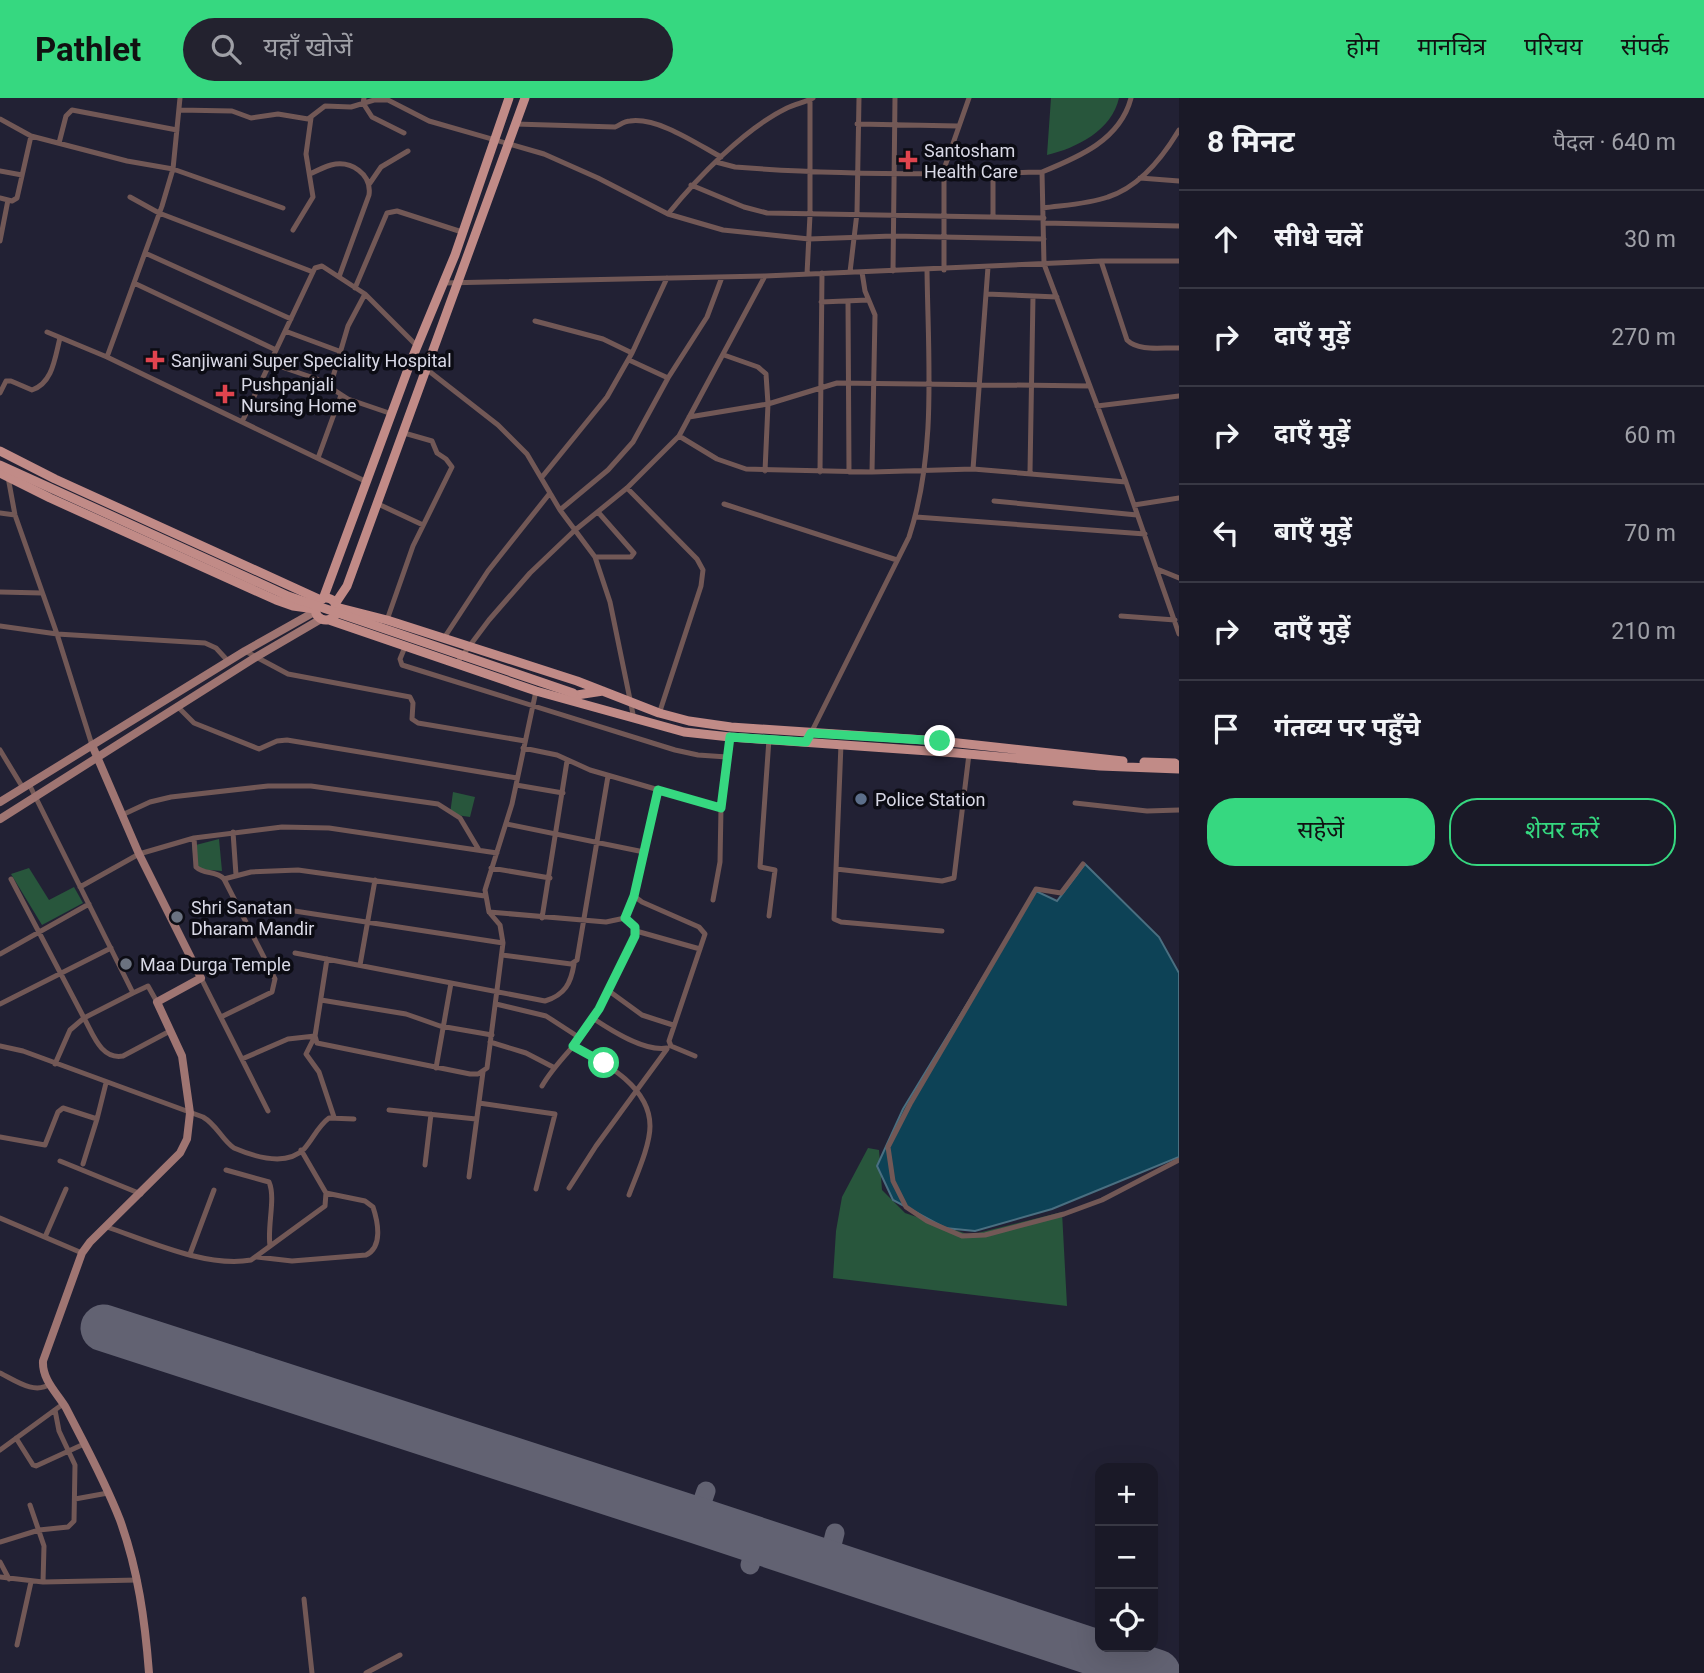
<!DOCTYPE html>
<html lang="hi">
<head>
<meta charset="utf-8">
<style>
	body { margin:0; font-family:Roboto,"Noto Sans Devanagari",sans-serif; background:#23222f; color:#f1f3f6 }
	.controls { position:absolute; right:21px; bottom:21px; display:grid; overflow:hidden; border-radius:14px; box-shadow:0 7px 28px #0002 }
	.controls button { width:63px; height:63px; display:grid; place-items:center; padding:0; border:0; border-bottom:2px solid #383844; background:#1a1927; color:#f1f3f6; font:35px sans-serif }
	.stop { position:absolute; width:21px; height:21px; margin:-16px; border:5px solid #36d880; border-radius:50%; background:#fff }
	.stop.end { background:#36d880; border-color:#fff; box-shadow:0 2px 7px #0008 }
	.list { margin:0; padding:0; list-style:none }
	h2 { display:flex; justify-content:space-between; align-items:center; height:91px; margin:0; padding:0 28px; font-size:30px }
	h2 small { font-size:23px; font-weight:400; color:#9fa0a7 }
	.list li { display:grid; grid-template-columns:46px 1fr auto; gap:21px; align-items:center; box-sizing:border-box; height:98px; padding:0 28px; border-top:2px solid #383844 }
	.list b { display:block; font-size:26px; white-space:nowrap }
	.list em { font-size:23px; font-style:normal; color:#9fa0a7 }
	.actions { display:flex; gap:14px; padding:21px 28px }
	.actions a { flex:1; padding:16px 0; border:2px solid #36d880; border-radius:28px; text-align:center; font-size:24px; color:#36d880 }
	.actions .main { background:#36d880; color:#111 }
	.icon { flex:none; width:38px; height:38px; fill:none; stroke:currentColor; stroke-width:2; stroke-linecap:round; stroke-linejoin:round }
	.map { position:relative; flex:none; width:1179px; height:1575px; overflow:hidden }
	header { display:flex; align-items:center; gap:42px; box-sizing:border-box; height:98px; padding:0 35px; background:#36d880; color:#111 }
	header strong { font-size:33px }
	nav { display:flex; gap:38px; margin-inline-start:auto; font-size:24px }
	.search { width:490px; height:63px; background:#23222f; display:flex; align-items:center; gap:18px; box-sizing:border-box; padding:0 24px; border-radius:38px; color:#9fa0a7; font-size:26px }
	main { display:flex }
	aside { flex:1; background:#1a1927 }
	.map>svg:first-child { display:block }
	.green { fill:#28563c }
	.water { fill:#0d4256; stroke:#4a6f81; stroke-width:2 }
	.lines { fill:none; stroke-linecap:round; stroke-linejoin:round }
	.taxiway { stroke:#626272; stroke-width:19 }
	.runway { stroke:#626272; stroke-width:47 }
	.street { stroke:#725856; stroke-width:5 }
	.secondary { stroke:#9f7572; stroke-width:8 }
	.primary { stroke:#c18b87; stroke-width:9 }
	.primary-bridge { stroke:#c18b87; stroke-width:9 }
	.route { stroke:#36d880; stroke-width:9 }
	.health-dot { fill:#e0444e; stroke:#0c0c14; stroke-width:2.5 }
	.service-dot { fill:#5c6f8a; stroke:#0c0c14; stroke-width:2.5 }
	.worship-dot { fill:#6b7280; stroke:#0c0c14; stroke-width:2.5 }
	.labels { text-anchor:middle; dominant-baseline:central; stroke-width:7; stroke-linejoin:round; paint-order:stroke }
	.poi-label { font-size:18px; fill:#d9d9e6; stroke:#0c0c14; text-anchor:start }
</style>
</head>
<body>
<header>
<strong>Pathlet</strong>
<div class="search"><svg class="icon" aria-label="search" viewBox="0 0 24 24"><circle cx="10" cy="10" r="6"/><path d="M15 15l6 6"/></svg>यहाँ खोजें</div>
<nav><a>होम</a><a>मानचित्र</a><a>परिचय</a><a>संपर्क</a></nav>
</header>
<main>
<div class="map">
<svg width="1179" height="1575" viewBox="0 0 1179 1575">
	<rect width="100%" height="100%" fill="#222134"/>
	<path class="green" d="M1051,0H1119C1112,32 1077,50 1047,57Z
		M453,694L475,699L470,719L450,716Z
		M219,741L222,773L195,771L192,748Z
		M29,770L49,802L74,789L83,805L42,827L11,776Z
		M868,1050L879,1052L882,1092L905,1115L970,1137L1062,1114L1067,1208L833,1180L836,1133L842,1099Z"/>
	<path class="water" d="M1085,766L1159,839L1179,875V1059L1052,1111L975,1133L945,1130L893,1102L877,1068L903,1011L1036,793L1057,803Z"/>
	<g class="lines">
		<path class="taxiway" d="M696,1422L706,1393
			M750,1467L757,1443
			M827,1467L835,1435"/>
		<path class="runway" d="M104,1230L696,1422L1157,1575"/>
		<path class="street" d="M180,0L173,71L162,108L107,259L367,384
			M364,0L363,5L372,19L404,35
			M1131,0C1120,42 1079,59 1042,74L1044,166L1126,384L1179,536
			M179,12L232,13L251,20L278,16L308,21L325,8L351,9L374,2H388L429,23L544,56L598,80L668,116L723,132L809,141L893,138L1044,141
			M0,21L31,38L127,63L173,71L283,110
			M515,26L615,29C620,27 624,23 630,23C658,19 697,46 721,59
			M857,26L958,28
			M59,45L66,18L72,12L177,32
			M716,64L735,69C837,77 939,77 1042,74
			M0,73L22,77
			M993,75V118
			M310,76C316,73 324,69 331,67C351,62 372,76 369,97L339,179
			M1140,80L1179,83
			M370,85L381,69L408,53
			M691,87L744,109L767,115L1044,120
			M130,99L159,115L313,174L242,324
			M0,100L12,103L17,100L31,38
			M1043,110C1065,107 1088,106 1108,99C1139,89 1163,59 1179,32
			M668,116C698,79 744,31 787,10C796,6 805,4 813,0
			M1044,125L1179,128
			M293,132L313,99L306,56L311,20
			M0,143L8,102
			M145,155L291,221
			M1101,163L1127,242C1139,254 1163,249 1179,250
			M944,172V71L969,0
			M893,173L895,0
			M313,174L315,170L322,168L365,196L417,248
			M850,174L857,115L859,0
			M862,174L865,193L875,217L872,374
			M807,176L810,117V2
			M134,185L276,252
			M444,185L765,178L1101,163H1179
			M355,190L387,115L397,113L462,134
			M986,196L1057,199
			M848,203L849,374
			M821,204L868,202
			M535,223L603,241L632,255
			M285,233L339,253
			M47,234L107,259
			M724,257L758,269L766,276L768,306L765,373
			M629,262L668,280
			M270,265L317,281L348,301L392,316
			M425,270L498,327L527,356L560,412L595,459L610,504L634,621
			M330,289L348,228L365,196
			M0,295L6,283H11L32,292C53,285 55,259 60,240
			M1097,308L1179,298
			M689,319L768,306L837,285L1090,288
			M679,338L717,361L746,371L872,374L973,371L1126,384
			M318,360L341,297
			M973,371L988,169
			M820,374L822,175
			M1030,374L1033,198
			M8,379L15,417L57,536L92,647
			M542,379L607,299L632,255L667,180
			M627,390L697,461L703,472L701,488L659,616
			M994,403L1137,417
			M376,405L423,427
			M724,406L897,462
			M1134,407L1179,400
			M560,412L608,372L633,344L668,280L707,219L722,179
			M0,415L15,417
			M916,419L1145,436
			M595,459H631L634,455L598,414
			M1157,471L1179,480
			M0,494L42,495
			M1121,518L1175,522
			M387,522L413,448L452,369L446,361L437,355L432,343L404,335
			M0,528L57,536L205,545L216,550L228,563
			M444,540L488,473L550,395
			M405,549L400,561L402,567L675,652L698,657L727,659
			M245,553L288,576L410,599L413,605L412,621L418,625L525,643
			M456,566L489,522L530,475L574,433L627,390L679,338L765,178
			M177,608L194,625L259,651L277,643L287,642L517,680
			M811,635L909,439C937,354 928,260 927,171
			M769,641L760,769L775,772L769,818
			M841,646L834,821L841,824L942,833
			M523,650L557,657L590,672L721,710
			M0,652L23,690
			M29,686L133,895L148,888L157,904
			M516,687L563,695
			M658,692L634,798L642,804L699,829L705,836L669,943L671,948L695,958
			M1075,705L1147,713L1179,712
			M122,717L150,704L171,699L268,688H311L438,706L460,720L479,752
			M507,726L644,754
			M233,734L236,777
			M194,740L196,769C204,777 216,772 224,781L275,881L272,894L221,919
			M1083,766L1061,795L1036,791L910,1006L888,1049L893,1083L906,1109L927,1123L962,1138L985,1137L1064,1116L1102,1102L1179,1062
			M491,770L550,780
			M836,771L942,783L954,780L969,656
			M11,781L84,920L133,895
			M224,781L251,774L298,772L485,798
			M80,789L139,756L194,740L282,729L329,730L497,755
			M713,802L720,764L721,710L730,639
			M241,814L258,811L288,812L503,845
			M489,814L606,824L625,820L634,798
			M542,820L567,663
			M636,833L700,851
			M295,855L545,903C565,897 571,885 574,866
			M0,856L89,806
			M502,857L571,866L577,862L608,678
			M327,861L315,938L317,945L470,976H478L487,970L503,845L500,827L489,814L485,792L512,706L536,593
			M360,867L375,782
			M201,880L268,1013
			M609,893L642,917L673,927
			M321,902L406,916L440,928L492,937
			M0,906L111,850
			M496,906L546,918L580,940
			M594,921C612,933 645,954 667,950
			M490,944L526,955L553,969
			M0,948L23,953L203,1019C217,1027 222,1042 234,1050C255,1059 286,1069 304,1051C313,1041 318,1028 329,1020L354,1021
			M574,948C603,964 650,988 650,1028C650,1048 636,1078 629,1097
			M242,961L288,941L315,938L306,956L319,974L334,1019
			M55,966L70,932L84,920C93,936 101,962 123,958L170,933
			M436,970L451,885
			M542,988C555,965 575,949 590,927C608,899 621,868 635,838V829L625,820
			M479,1005L555,1016L536,1091
			M389,1012L476,1021
			M0,1039L45,1047L58,1014L63,1010L97,1021
			M60,1063L141,1096
			M83,1066L97,1021L106,985
			M425,1067L431,1016
			M226,1072L269,1084C276,1100 267,1128 270,1148
			M469,1079L483,974
			M569,1090L596,1048L667,951
			M0,1120L82,1155
			M107,1129C148,1143 207,1170 251,1162L325,1108L326,1095L301,1052
			M45,1139L66,1091
			M190,1156L214,1092
			M257,1159L292,1163L366,1157C383,1149 378,1124 373,1109L365,1103L326,1095
			M0,1275C15,1282 34,1297 50,1286
			M16,1340L33,1367L36,1368L84,1346
			M0,1352L63,1306
			M75,1401L108,1395
			M30,1407L44,1448L43,1484
			M0,1444L39,1432L68,1429L74,1423L75,1367L59,1333L55,1312
			M0,1464L9,1481
			M0,1479L43,1484L138,1482
			M304,1501L312,1575
			M17,1547L31,1484
			M366,1575L400,1557"/>
		<path class="secondary" d="M92,647L139,756L201,880L157,904L182,958L190,1015L187,1041L180,1055L90,1144L82,1155L43,1263C42,1282 57,1295 66,1310C85,1347 105,1383 120,1422C138,1472 145,1522 149,1575
			M0,704L245,553L316,513
			M0,721L256,559L321,521"/>
		<path class="primary" d="M0,353L55,381L321,502
			M0,375L50,400L276,502L293,508L315,511
			M315 511a11 11 0 1 1 22 0a11 11 0 1 1-22 0Z
			M323,501L411,263L455,157L509,0
			M335,506L347,488L525,0
			M336,509L387,522L577,583L659,615L689,623L731,629L940,643L1123,663
			M329,522L536,593L684,634L730,639L957,655L1100,668L1179,671
			M577,597L603,593
			M1144,664L1175,665"/>
		<path class="primary-bridge" d="M0,367L288,498L573,595"/>
	</g>
	<g class="lines">
		<path class="route" d="M604,965L573,948L599,911L635,838V829L625,820L634,798L658,692L721,710L730,639L806,644L811,635L940,643"/>
	</g>
	<g class="health-dot">
		<path d="M904.5 51.5h7v7h7v7h-7v7h-7v-7h-7v-7h7z"/>
		<path d="M151.5 251.5h7v7h7v7h-7v7h-7v-7h-7v-7h7z"/>
		<path d="M221.5 285.5h7v7h7v7h-7v7h-7v-7h-7v-7h7z"/>
	</g>
	<circle class="service-dot" cx="861" cy="701" r="7"/>
	<g class="worship-dot">
		<circle cx="177" cy="819" r="7"/>
		<circle cx="126" cy="866" r="7"/>
	</g>
	<g class="labels">
		<g class="poi-label">
			<text x="924" y="52">Santosham<tspan x="924" dy="21">Health Care</tspan></text>
			<text x="171" y="262">Sanjiwani Super Speciality Hospital</text>
			<text x="241" y="286">Pushpanjali<tspan x="241" dy="21">Nursing Home</tspan></text>
			<text x="875" y="701">Police Station</text>
			<text x="191" y="809">Shri Sanatan<tspan x="191" dy="21">Dharam Mandir</tspan></text>
			<text x="140" y="866">Maa Durga Temple</text>
		</g>
	</g>
</svg>
<div class="controls">
<button>+</button>
<button>−</button>
<button><svg class="icon" aria-label="locate" viewBox="0 0 24 24"><circle cx="12" cy="12" r="6"/><path d="M12 2v4M12 18v4M2 12h4M18 12h4"/></svg></button>
</div>
<div class="stop" style="left:604px;top:965px"></div>
<div class="stop end" style="left:940px;top:643px"></div>
</div>
<aside>
<h2>8 मिनट<small>पैदल · 640 m</small></h2>
<ul class="list">
<li><svg class="icon" aria-label="ahead" viewBox="0 0 24 24"><path d="M12 20V5M6 11l6-6 6 6"/></svg><div><b>सीधे चलें</b></div><em>30 m</em></li>
<li><svg class="icon" aria-label="right" viewBox="0 0 24 24"><path d="M7 20v-9h11M14 6l5 5-5 5"/></svg><div><b>दाएँ मुड़ें</b></div><em>270 m</em></li>
<li><svg class="icon" aria-label="right" viewBox="0 0 24 24"><path d="M7 20v-9h11M14 6l5 5-5 5"/></svg><div><b>दाएँ मुड़ें</b></div><em>60 m</em></li>
<li><svg class="icon" aria-label="left" viewBox="0 0 24 24"><path d="M17 20v-9H6M10 6l-5 5 5 5"/></svg><div><b>बाएँ मुड़ें</b></div><em>70 m</em></li>
<li><svg class="icon" aria-label="right" viewBox="0 0 24 24"><path d="M7 20v-9h11M14 6l5 5-5 5"/></svg><div><b>दाएँ मुड़ें</b></div><em>210 m</em></li>
<li><svg class="icon" aria-label="arrive" viewBox="0 0 24 24"><path d="M6 21V4h12l-3 4 3 4H6"/></svg><div><b>गंतव्य पर पहुँचे</b></div></li>
</ul>
<div class="actions"><a class="main">सहेजें</a><a>शेयर करें</a></div>
</aside>
</main>
</body>
</html>
